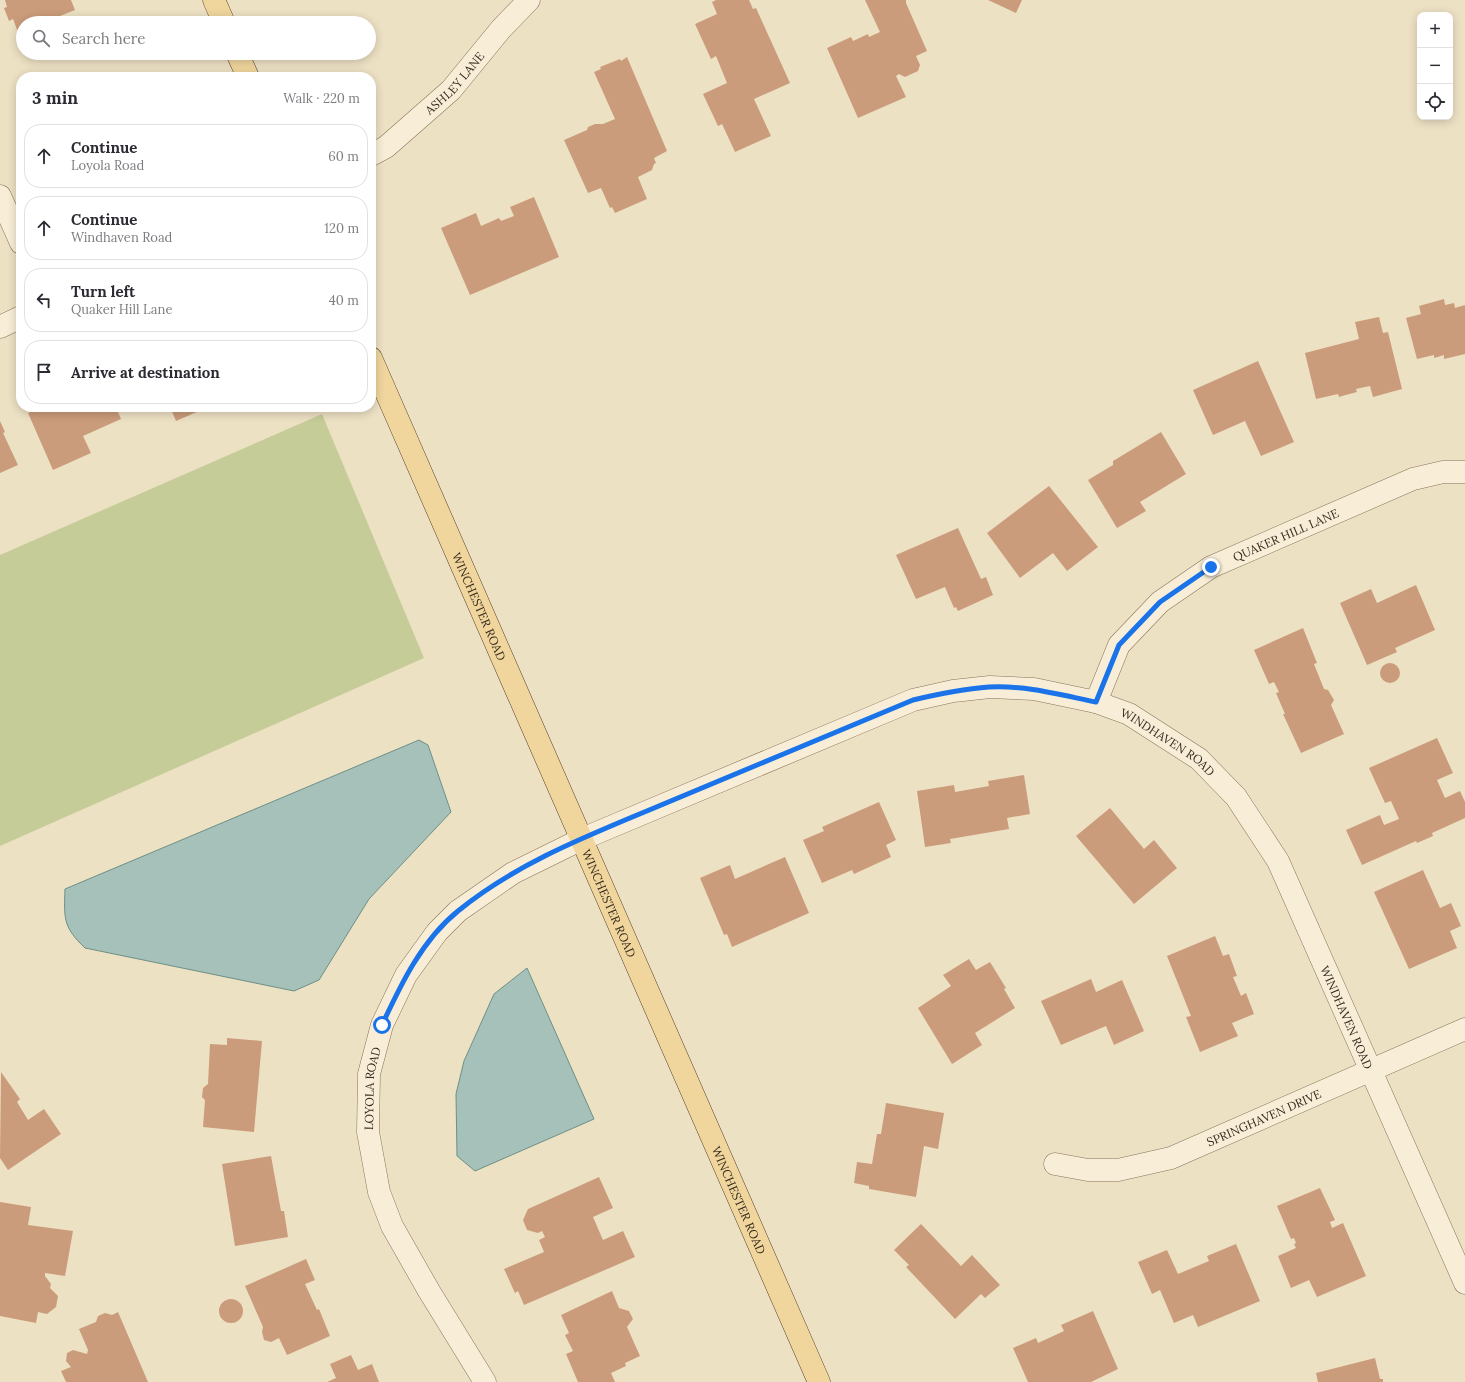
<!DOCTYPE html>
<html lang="en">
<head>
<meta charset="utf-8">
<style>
	body { margin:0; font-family:Lora,serif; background:#f7f7f7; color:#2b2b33 }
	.controls { position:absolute; right:12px; top:12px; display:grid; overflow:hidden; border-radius:8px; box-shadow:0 2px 10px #0003 }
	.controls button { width:36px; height:36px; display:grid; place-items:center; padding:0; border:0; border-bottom:1px solid #e1e1e2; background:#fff; color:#2b2b33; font:20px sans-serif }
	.stop { position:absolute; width:12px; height:12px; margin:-9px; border:3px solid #1a73e8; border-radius:50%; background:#fff }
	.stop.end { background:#1a73e8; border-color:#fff; box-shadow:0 1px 4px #0008 }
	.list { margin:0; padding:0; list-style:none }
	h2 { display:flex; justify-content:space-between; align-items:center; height:52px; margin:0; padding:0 16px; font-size:17px }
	h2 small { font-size:13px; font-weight:400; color:#7c7c81 }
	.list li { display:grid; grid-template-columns:26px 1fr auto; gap:12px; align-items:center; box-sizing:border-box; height:64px; margin:0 8px 8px; padding:0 8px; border:1px solid #e1e1e2; border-radius:16px }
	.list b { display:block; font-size:15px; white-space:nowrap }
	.list p { margin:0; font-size:13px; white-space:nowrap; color:#7c7c81 }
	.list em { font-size:13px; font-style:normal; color:#7c7c81 }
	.icon { flex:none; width:22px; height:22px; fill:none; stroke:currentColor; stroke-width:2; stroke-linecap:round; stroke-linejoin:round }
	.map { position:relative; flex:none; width:1465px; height:1382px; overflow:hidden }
	.search { position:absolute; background:#fff; box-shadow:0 2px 10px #0003; left:16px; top:16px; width:360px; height:44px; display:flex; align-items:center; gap:10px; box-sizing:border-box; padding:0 14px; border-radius:22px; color:#7c7c81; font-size:15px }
	.panel { position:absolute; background:#fff; box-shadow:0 2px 10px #0003; left:16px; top:72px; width:360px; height:340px; border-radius:16px }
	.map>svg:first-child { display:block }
	.green { fill:#c6cc98 }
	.water { fill:#a6c1b9; stroke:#6d8f86 }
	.building { fill:#cb9c7b }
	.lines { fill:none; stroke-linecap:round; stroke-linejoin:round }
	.minor-casing { stroke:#88735b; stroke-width:23 }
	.major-casing { stroke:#56412f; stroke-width:23 }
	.minor { stroke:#f8eed8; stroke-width:22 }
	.major { stroke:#f0d69d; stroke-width:22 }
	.route { stroke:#1a73e8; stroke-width:5 }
	.labels { text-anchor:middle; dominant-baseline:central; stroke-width:3.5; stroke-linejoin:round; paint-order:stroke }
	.street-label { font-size:12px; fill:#382b1f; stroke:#f5ebd4 }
</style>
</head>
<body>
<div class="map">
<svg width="1465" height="1382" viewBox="0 0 1465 1382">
	<rect width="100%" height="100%" fill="#ede1c4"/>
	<path class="green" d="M322,414L424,658L0,846V555Z"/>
	<path class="water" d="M419,740L428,745L451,812L369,899L319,980L294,991L85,948C63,927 64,919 65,889Z
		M527,968L594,1119L475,1171L457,1156L456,1094L464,1061L494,994Z"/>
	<path class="building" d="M5,0H71L75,10L60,16L62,21L57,23H23V39L21,40L13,19L9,21L4,8L7,7Z
		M716,0H749L753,9L756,8L790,83L754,99L771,136L735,152L722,124L718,126L703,94L727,83L716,56L711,59L695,24L717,14L712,2Z
		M865,0H906V3L927,51L916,56L920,65L918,71L905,77L899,74L896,76L906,97L858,118L827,48L851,37L853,41L868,34L869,37L880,32Z
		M988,0H1022L1016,13Z
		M627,57L667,151L654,158L656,163L654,164L652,170L638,177L647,199L615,213L612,207L610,208L601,188L588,193L564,140L587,130L588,127L595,124H603L615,119L594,72L601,69L600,67L620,59L621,61Z
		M534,197L559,257L470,295L441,228L476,213L481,226L499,218L501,221L514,216L510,207Z
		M1444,299L1445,305L1454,303L1455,308L1465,305V354L1444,359V355L1434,358V355L1417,359L1406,318L1421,314L1419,306Z
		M1379,317L1383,333L1388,332L1402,389L1373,397L1370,386L1356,389L1357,392L1342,396L1339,397L1338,394L1316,399L1305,353L1359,339L1355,322Z
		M1258,361L1294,442L1261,456L1245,421L1213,435L1193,390Z
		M41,407H116L121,419L83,436L91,453L53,470L28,413Z
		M170,407H205L206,408L176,421Z
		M0,421L5,432L3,433L18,465L0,473Z
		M1161,432L1186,474L1140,502L1146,511L1117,528L1088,480L1113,465V461Z
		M1049,486L1098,547L1067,571L1053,553L1020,578L987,533Z
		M958,528L981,579L986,577L993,595L958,611L956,607L954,608L945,587L916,599L896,555Z
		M1416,585L1435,630L1395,648L1397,652L1367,665L1340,603L1371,589L1377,603Z
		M1303,628L1317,663L1314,664L1324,689L1328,690L1334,700L1331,705L1344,734L1301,753L1283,714H1285L1276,693L1279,692L1274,682L1269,684L1254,650Z
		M1380 673a10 10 0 1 1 20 0a10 10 0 1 1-20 0Z
		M1437,738L1453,773L1437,780L1445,798L1460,791L1465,802V818L1432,833L1433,836L1417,843L1416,841L1362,865L1346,830L1380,815L1384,825L1399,819L1391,801L1385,803L1369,768Z
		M1024,775L1030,814L1007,818L1009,829L950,839L951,843L925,847L917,791L954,785L955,792L989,786L988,781Z
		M879,802L896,840L886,845L891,857L854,874L852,870L822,883L803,840L824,831L822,827Z
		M1110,808L1144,849L1154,840L1177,868L1134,904L1076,836Z
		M785,857L809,913L732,947L727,934L724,935L700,878L730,865L735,879Z
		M1423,870L1440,908L1451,903L1461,926L1450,931L1457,948L1409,969L1374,892Z
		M1215,936L1223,956L1229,954L1237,976L1233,977L1241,996L1246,993L1254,1014L1232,1023L1238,1036L1200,1052L1186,1017L1191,1016L1167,956Z
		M969,959L976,970L990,962L1006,988L1004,989L1015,1008L975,1033L982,1045L952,1064L918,1008L951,986L943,975Z
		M1091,979L1096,992L1122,980L1144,1031L1114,1045L1106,1026L1061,1045L1041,1001Z
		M227,1038L262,1041L254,1132L203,1127L205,1100L202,1097L203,1088L208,1084L210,1044L227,1045Z
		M1,1072L20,1099L17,1102L28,1120L44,1109L61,1134L8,1170L0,1158Z
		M886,1103L944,1113L938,1149L924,1146L916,1197L869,1189V1186L854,1183L857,1162L872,1164L877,1134H881Z
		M271,1156L281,1211H284L288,1237L235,1246L222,1164Z
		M599,1177L613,1208L593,1217L603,1240L623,1231L635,1257L524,1305L518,1291L515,1293L504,1269L544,1252L539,1240L545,1237L542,1231L538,1233L527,1230L523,1220L528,1209Z
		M1320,1188L1335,1220L1330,1222L1332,1228L1343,1223L1366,1276L1317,1297L1309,1280L1291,1288L1278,1256L1296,1248L1294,1244L1296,1243L1294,1238L1291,1239L1277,1206Z
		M0,1202L31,1207L28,1225L73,1231L65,1276L45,1273V1276L51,1284L50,1288L58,1296L56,1307L47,1314L38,1312L36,1323L0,1316Z
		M921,1224L961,1266L972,1255L1000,1285L985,1298L981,1294L955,1319L906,1267L909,1265L894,1250Z
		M1236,1244L1260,1301L1198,1327L1193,1315L1174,1323L1160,1290L1152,1294L1138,1262L1167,1250L1178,1274L1209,1261L1207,1256Z
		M306,1259L315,1280L305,1284L317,1310L319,1309L330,1336L287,1355L279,1338L271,1342L264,1340L262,1332L263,1327L245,1286Z
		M612,1291L619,1308L629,1311L633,1319L627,1327L640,1356L625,1363L626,1366L611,1373L615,1382H578L566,1354L573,1351L565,1335L569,1333L561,1315Z
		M219 1311a12 12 0 1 1 24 0a12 12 0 1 1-24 0Z
		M1093,1311L1118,1369L1091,1382H1028L1013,1348L1036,1338L1038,1343L1064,1331L1061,1325Z
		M118,1312L148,1382H66L61,1371L71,1367L66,1361L67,1353L73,1350L87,1354L88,1350L79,1329L96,1322L98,1316L105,1313L112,1315Z
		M351,1355L358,1370L372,1364L379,1382H327L336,1378L330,1364Z
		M1375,1358L1380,1379H1383V1382H1318L1316,1373Z"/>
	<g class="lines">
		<g class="minor-casing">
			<g id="minor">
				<path id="s1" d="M371,155L386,147L451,90L501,29L529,0"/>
				<path d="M0,196L21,243"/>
				<path d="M0,327L21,317"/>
				<path id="s2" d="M1096,702L1119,645L1160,602L1211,567L1413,479L1443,472H1465"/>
				<path id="s3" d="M1055,1164L1088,1170H1118L1171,1158L1465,1029"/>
				<path id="s4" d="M485,1382L429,1291L392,1226L379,1192L368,1132L369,1074L382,1025L406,975L437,932L458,911L513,873L582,839L913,700L953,691L990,687L1034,689L1096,702L1129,714L1199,759L1236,797L1278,861L1465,1283"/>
			</g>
		</g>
		<g class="major-casing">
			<g id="major">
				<path d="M214,0L224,23"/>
				<path d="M237,53L248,77"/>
				<path id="s5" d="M371,358L819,1382"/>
			</g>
		</g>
		<use href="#minor" class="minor"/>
		<use href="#major" class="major"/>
	</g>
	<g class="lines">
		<path class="route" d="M382,1025C401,984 422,940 458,911C519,861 595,833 666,803C748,769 831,734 913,700C938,694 963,689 989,687C1025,685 1061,695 1096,702L1119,645L1160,602L1211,567"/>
	</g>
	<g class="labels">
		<g class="street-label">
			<text stroke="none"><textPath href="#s1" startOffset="111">ASHLEY LANE</textPath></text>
			<text stroke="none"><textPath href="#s2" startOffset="264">QUAKER HILL LANE</textPath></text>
			<text stroke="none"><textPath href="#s5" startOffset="271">WINCHESTER ROAD</textPath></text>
			<text stroke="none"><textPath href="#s4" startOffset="1297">WINDHAVEN ROAD</textPath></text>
			<text stroke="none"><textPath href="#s5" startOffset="595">WINCHESTER ROAD</textPath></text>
			<text stroke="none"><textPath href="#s4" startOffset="1633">WINDHAVEN ROAD</textPath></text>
			<text stroke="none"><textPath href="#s4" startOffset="323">LOYOLA ROAD</textPath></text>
			<text stroke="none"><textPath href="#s3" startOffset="219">SPRINGHAVEN DRIVE</textPath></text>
			<text stroke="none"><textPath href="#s5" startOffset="919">WINCHESTER ROAD</textPath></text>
		</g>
	</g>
</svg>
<div class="controls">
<button>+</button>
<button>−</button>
<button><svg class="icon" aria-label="locate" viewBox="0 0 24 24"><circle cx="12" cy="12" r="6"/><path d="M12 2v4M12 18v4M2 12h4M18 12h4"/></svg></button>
</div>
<div class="stop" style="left:382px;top:1025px"></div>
<div class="stop end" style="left:1211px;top:567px"></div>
<div class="search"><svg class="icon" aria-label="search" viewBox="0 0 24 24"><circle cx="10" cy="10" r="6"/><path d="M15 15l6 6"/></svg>Search here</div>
<section class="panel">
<h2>3 min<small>Walk · 220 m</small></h2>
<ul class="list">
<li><svg class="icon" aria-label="ahead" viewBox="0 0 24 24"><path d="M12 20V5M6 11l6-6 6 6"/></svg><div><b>Continue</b><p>Loyola Road</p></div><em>60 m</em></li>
<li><svg class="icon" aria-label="ahead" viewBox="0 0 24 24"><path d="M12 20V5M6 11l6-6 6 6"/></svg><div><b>Continue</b><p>Windhaven Road</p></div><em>120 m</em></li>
<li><svg class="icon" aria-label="left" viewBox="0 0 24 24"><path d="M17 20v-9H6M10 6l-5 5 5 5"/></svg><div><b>Turn left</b><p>Quaker Hill Lane</p></div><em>40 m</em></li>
<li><svg class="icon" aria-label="arrive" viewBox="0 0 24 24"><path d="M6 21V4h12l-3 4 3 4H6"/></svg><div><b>Arrive at destination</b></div></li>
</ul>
</section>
</div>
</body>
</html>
